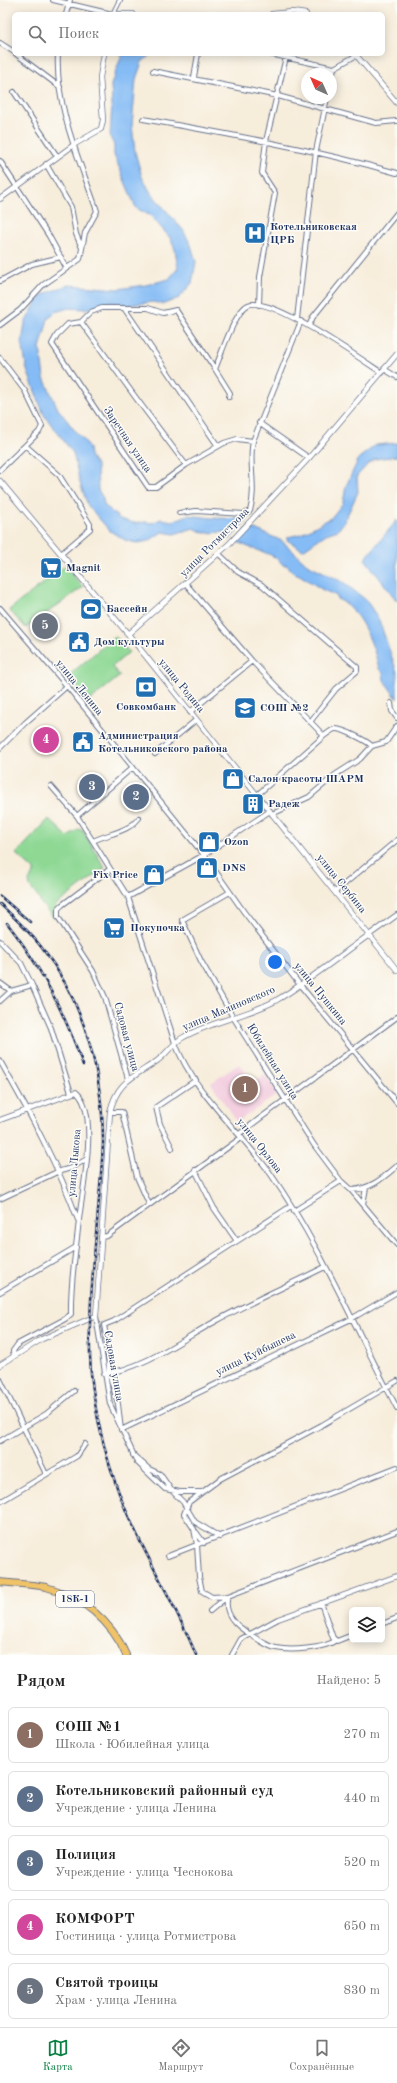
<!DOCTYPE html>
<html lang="ru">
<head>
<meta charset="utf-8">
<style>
	body { margin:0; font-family:"Old Standard TT",serif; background:#f6f6f6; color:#222 }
	.controls { position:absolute; right:12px; bottom:12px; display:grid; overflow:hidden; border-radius:6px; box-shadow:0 2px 10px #0003 }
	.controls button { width:36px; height:36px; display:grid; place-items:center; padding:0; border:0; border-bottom:1px solid #e0e0e0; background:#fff; color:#222; font:20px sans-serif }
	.compass { position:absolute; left:301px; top:68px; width:36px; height:36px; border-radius:50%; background:#fff; box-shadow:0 2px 10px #0003; rotate:315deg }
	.you { position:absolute; left:275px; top:962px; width:14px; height:14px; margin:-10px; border:3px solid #fff; border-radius:50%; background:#1a73e8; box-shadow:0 0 0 6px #1a73e833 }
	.badge { display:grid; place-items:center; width:26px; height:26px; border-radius:50%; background:#0b8043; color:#fff; font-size:13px; font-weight:700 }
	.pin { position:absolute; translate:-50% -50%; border:2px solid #fff; box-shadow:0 1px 4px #0006 }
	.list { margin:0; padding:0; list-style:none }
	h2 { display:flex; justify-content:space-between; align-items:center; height:52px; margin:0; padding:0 16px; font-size:17px }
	h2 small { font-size:13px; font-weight:400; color:#767676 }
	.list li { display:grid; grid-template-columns:26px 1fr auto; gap:12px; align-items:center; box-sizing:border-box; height:56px; margin:0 8px 8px; padding:0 8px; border:1px solid #e0e0e0; border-radius:6px }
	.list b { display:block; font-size:15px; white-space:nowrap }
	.list p { margin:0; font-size:13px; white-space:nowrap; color:#767676 }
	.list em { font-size:13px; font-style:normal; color:#767676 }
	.icon { flex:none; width:22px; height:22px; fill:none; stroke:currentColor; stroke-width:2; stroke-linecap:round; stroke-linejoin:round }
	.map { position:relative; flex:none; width:397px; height:1655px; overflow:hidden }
	.search { position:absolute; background:#fff; box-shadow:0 2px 10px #0003; left:12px; right:12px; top:12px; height:44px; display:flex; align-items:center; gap:10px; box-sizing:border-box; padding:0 14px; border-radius:6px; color:#767676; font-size:15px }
	.sheet { height:372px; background:#fff }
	nav { display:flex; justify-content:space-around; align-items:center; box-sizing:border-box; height:56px; border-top:1px solid #e0e0e0; background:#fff; font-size:11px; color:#767676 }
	nav a { display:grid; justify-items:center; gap:2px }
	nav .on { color:#0b8043 }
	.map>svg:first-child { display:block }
	.built { fill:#f3cfe0 }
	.green { fill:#8ed894; stroke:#548479 }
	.water { fill:#85bcf5; stroke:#5076aa }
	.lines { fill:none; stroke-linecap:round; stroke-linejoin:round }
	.minor-casing { stroke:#68728a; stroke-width:6 }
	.tertiary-casing { stroke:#68728a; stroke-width:6 }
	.primary-casing { stroke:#68728a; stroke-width:8 }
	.minor { stroke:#fff; stroke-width:4 }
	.tertiary { stroke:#fff; stroke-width:4.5 }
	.primary { stroke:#f0c369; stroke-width:6 }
	.rail-casing { stroke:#1b2f5e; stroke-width:2.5 }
	.rail { stroke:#fdfcf7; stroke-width:1; stroke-dasharray:3; stroke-linecap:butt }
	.labels { text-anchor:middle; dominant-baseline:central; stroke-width:3; stroke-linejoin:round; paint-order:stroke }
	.shield { fill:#fdfcf7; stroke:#5f6c8c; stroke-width:1 }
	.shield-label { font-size:10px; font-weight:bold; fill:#1b2f5e }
	.poi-label { font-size:11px; font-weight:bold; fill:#1b2f5e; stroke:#fdfcf7; text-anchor:start }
	.street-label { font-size:11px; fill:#1b2f5e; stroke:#fdfcf7 }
</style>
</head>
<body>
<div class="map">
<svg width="397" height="1655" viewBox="0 0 397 1655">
	<rect width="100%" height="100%" fill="#fdfcf7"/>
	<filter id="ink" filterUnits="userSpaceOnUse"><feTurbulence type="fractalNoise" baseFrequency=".025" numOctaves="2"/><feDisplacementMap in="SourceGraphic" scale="8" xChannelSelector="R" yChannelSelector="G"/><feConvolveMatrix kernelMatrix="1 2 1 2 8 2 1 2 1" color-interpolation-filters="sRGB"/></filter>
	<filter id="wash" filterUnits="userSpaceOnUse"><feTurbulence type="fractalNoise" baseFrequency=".012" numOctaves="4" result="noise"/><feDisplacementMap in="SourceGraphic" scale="16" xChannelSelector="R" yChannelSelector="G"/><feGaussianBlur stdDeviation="0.9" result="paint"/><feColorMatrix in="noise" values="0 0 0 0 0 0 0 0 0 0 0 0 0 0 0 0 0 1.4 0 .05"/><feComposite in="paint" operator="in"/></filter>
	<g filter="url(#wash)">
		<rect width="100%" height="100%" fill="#f7eddb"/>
		<path class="built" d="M239,1064L252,1083L265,1075L278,1094L237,1122L211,1083Z"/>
		<path class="green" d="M65,566L83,587L26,628L9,610Z
			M115,636L129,652L112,667L120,676L89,701L68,676Z
			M49,819L68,837L79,829L83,831L105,868L56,905L54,918L40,902V900L30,887L29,881L35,871L16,854Z"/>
		<path class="water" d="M122,54H151L142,62L136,79L132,125L135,152L142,177L151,193L183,230L191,245L196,262L192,283L179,298L164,304L152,302L129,305L110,302L86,309L69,308L55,312L48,319L40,348L44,378L58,409L76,432L84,440L89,448L90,456L97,466L98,490L103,498L104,505L120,519L134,523L146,522L152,523L161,519L173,521L188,515L212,518L247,519L229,540L228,534L226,532L204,533L194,528L174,534L162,532L149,541L137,543L127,541L110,531L88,506L80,483L73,453L44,415L27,370L22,343L25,323L38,299L44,294L68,285L118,289L146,285L169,279L178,268L175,249L171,239L151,216L136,208L114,155V145L110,137L112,103L111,85Z
			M397,443V456L375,459L367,465L357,476L358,492L344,522L338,530L326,534L303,550L287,540L288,537L301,534L331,518L343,503L346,486L359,458L376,445Z
			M397,520V601L365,559Z
			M249,526L251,530L255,529L282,541L307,564L343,582L366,600L379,620L397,672V699L384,680L383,673L379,669C375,648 359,606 337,599V596L323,590L298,574L296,575L287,565H283C276,553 256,551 244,545C240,544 240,542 236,541Z"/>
	</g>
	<g filter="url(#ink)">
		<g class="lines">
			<g class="minor-casing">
				<path id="minor" d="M53,0L112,14
					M66,14L70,0
					M113,14L120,0
					M0,43L14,52
					M16,54L60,87
					M270,54L334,68L357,55
					M153,71L278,96L376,123L397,121
					M194,77L198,54
					M331,82L334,68
					M14,92L57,156
					M143,119C228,134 313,149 397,173
					M0,161L49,236L66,267
					M46,164L71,207L76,234L82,248
					M0,281L32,264L61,257
					M259,305L260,277L275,193L262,173L266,141L286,57
					M124,308L218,446
					M297,319L316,151L327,98
					M81,322L136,398L186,465
					M0,325L20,310L43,285L80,259L85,233L97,211C80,161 55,107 58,54
					M309,326L313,317L397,213
					M0,358L25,391L42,426L39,432L0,470
					M215,369L230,393L229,397
					M384,369L397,377
					M259,423L309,458
					M253,441L237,439L224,443L186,465L156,487H148L52,344L57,335L68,324L81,322L91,312L102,308H148L163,313L176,310L215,369C221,355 235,311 248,305C270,295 361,359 382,373
					M26,446L59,475L90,524V529L61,554
					M179,513L196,511L244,514L250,511C257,487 248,464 253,441L301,321
					M219,554L238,572L262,585L357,667V671L336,689L310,722
					M186,584L252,661L324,736C327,734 331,730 335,729C342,728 367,741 372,746
					M0,608L67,686L204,855L244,912L300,985L397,1103
					M391,703L392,711L397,718
					M190,712L252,661
					M0,748L25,723L67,686
					M155,754L196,720
					M51,786L77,816L128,897L175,1043C194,1093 239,1130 270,1173C320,1244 356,1330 397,1408
					M257,795L324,736
					M272,814L309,797L335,775L360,759L372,746L386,742L397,726
					M77,816L133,767
					M93,841C109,833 127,833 139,818
					M110,869L62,905L58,909V917L93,971L105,997L128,1079
					M230,892L182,920L201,961L233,1017L314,1145L341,1181L351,1190L397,1245
					M335,892L397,840
					M128,897L204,855L270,811
					M369,935L397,915
					M0,941L21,963L32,985L51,1028L71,1093
					M0,983L11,991
					M0,1001L11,991L32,985
					M0,1061C29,1112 58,1165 78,1220
					M110,1112H122L137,1177L149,1204
					M0,1120L76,1092C100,1111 82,1191 79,1220C76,1251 70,1282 71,1314L65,1319L18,1344L13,1351L14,1356
					M239,1134L397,1017
					M172,1148L160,1124L156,1107L196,1080
					M195,1170L214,1208L237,1241
					M351,1190C371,1189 383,1178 397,1166
					M0,1199L57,1172L71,1168L87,1159
					M363,1204L366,1188
					M294,1211L341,1181
					M101,1237L107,1236L242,1137
					M0,1292L76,1247
					M96,1316L110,1404L137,1462L165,1489L180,1492H202
					M104,1374C145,1368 181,1340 216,1321C252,1301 289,1285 325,1267
					M0,1379L46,1474
					M121,1430L118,1404L109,1373L108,1347L104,1325L114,1321L291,1206
					M121,1430L351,1319L397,1292
					M0,1441L46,1414L74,1391
					M133,1455L149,1469L160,1474L171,1490L183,1502L195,1522L220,1537
					M0,1502L77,1456L85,1444
					M196,1532L204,1543
					M168,1556L397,1467
					M321,1603L333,1638L337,1641L352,1635
					M210,1611L228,1596L397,1531
					M382,1624L397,1618
					M336,1640C325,1649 289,1651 276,1648C270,1647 264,1643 259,1640C244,1631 221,1618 228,1596L212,1597L202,1591L199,1577L197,1545L194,1529L184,1514L189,1502L220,1479L322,1425L397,1381
					M232,1655L241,1639L278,1619L397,1576"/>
			</g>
			<g class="tertiary-casing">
				<path id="tertiary" d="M115,14H133
					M272,14L292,12L306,14
					M355,54L397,103
					M0,199L75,144L101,129L103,120L100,77L104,54
					M0,481L128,634L397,970
					M128,634L229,544L309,458L397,354
					M0,1365L42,1339L96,1316L110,1112C117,1081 134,1077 157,1061C167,1054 172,1044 182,1038C211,1021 245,1017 275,1001C308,982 338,957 369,935"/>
			</g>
			<g class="primary-casing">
				<path id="primary" d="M0,1582C15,1584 31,1584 46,1587C81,1596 112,1621 126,1655"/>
			</g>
			<use href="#minor" class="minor"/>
			<use href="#tertiary" class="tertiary"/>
			<use href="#primary" class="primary"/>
			<g class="rail-casing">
				<path id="rail" d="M0,896L30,922
					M0,904C15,918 30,932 42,948C85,1003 103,1074 103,1143C101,1181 97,1220 94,1258C91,1296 88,1335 91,1373C95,1414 105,1455 119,1493C140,1550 174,1599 196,1655
					M7,923C41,966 65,1014 83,1065"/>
			</g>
			<use href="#rail" class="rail"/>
		</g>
	</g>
	<defs>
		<g id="hospital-square" transform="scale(1.15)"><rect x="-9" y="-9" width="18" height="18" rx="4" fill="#1f6fb2" stroke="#fdfcf7"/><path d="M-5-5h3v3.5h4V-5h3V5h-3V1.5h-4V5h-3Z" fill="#fff"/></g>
		<g id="supermarket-square" transform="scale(1.15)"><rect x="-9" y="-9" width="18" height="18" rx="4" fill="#1f6fb2" stroke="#fdfcf7"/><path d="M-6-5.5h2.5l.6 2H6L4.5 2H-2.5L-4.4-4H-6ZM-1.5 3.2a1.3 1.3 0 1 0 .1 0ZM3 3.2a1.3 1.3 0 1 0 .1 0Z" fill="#fff"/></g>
		<g id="stadium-square" transform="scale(1.15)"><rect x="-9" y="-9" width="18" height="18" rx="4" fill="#1f6fb2" stroke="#fdfcf7"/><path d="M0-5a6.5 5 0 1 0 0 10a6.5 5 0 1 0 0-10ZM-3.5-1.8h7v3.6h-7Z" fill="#fff"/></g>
		<g id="civic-square" transform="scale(1.15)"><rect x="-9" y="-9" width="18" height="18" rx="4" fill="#1f6fb2" stroke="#fdfcf7"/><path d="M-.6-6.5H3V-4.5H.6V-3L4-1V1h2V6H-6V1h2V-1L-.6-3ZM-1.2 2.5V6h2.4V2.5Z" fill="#fff"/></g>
		<g id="bank-square" transform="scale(1.15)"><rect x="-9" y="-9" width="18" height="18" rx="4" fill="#1f6fb2" stroke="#fdfcf7"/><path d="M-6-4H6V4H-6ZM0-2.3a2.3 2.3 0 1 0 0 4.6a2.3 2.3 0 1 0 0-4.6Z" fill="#fff"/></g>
		<g id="school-square" transform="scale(1.15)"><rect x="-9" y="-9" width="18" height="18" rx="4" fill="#1f6fb2" stroke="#fdfcf7"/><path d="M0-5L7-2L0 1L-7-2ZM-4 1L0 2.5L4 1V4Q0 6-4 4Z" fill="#fff"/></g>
		<g id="shop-square" transform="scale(1.15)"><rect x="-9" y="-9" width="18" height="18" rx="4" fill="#1f6fb2" stroke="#fdfcf7"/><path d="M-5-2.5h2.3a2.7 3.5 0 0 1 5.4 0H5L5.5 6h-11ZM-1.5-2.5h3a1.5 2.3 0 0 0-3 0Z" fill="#fff"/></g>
		<g id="building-square" transform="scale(1.15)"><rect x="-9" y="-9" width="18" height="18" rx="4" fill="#1f6fb2" stroke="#fdfcf7"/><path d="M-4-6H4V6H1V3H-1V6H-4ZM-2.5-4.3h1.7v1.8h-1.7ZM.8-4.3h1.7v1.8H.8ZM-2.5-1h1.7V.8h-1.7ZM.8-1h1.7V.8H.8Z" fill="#fff"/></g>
	</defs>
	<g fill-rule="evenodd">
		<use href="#hospital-square" x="255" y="233"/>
		<use href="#supermarket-square" x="51" y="568"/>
		<use href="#stadium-square" x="91" y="609"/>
		<use href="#civic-square" x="79" y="642"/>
		<use href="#bank-square" x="146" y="687"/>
		<use href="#school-square" x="245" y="708"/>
		<use href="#civic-square" x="83" y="742"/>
		<use href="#shop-square" x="233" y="779"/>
		<use href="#building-square" x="253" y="804"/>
		<use href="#shop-square" x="209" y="842"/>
		<use href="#shop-square" x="207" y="868"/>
		<use href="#shop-square" x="154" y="875"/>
		<use href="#supermarket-square" x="114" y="928"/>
	</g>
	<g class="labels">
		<rect class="shield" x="56" y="1591" width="38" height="16" rx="3"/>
		<g class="shield-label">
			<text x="75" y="1599">18К-1</text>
		</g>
		<g class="poi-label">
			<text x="270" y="227">Котельниковская<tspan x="270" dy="13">ЦРБ</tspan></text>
			<text x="66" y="568">Magnit</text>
			<text x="106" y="609">Бассейн</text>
			<text x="94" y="642">Дом культуры</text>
			<text x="146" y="707" text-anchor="middle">Совкомбанк</text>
			<text x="260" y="708">СОШ №2</text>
			<text x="98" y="736">Администрация<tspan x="98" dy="13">Котельниковского района</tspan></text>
			<text x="248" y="779">Салон красоты ШАРМ</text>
			<text x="268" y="804">Радеж</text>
			<text x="224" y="842">Ozon</text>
			<text x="222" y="868">DNS</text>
			<text x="138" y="875" text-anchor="end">Fix Price</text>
			<text x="130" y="928">Покупочка</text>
		</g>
		<g class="street-label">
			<text transform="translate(127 440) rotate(56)">Заречная улица</text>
			<text transform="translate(215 543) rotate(-45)">улица Ротмистрова</text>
			<text transform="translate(181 686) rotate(51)">улица Родина</text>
			<text transform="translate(79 688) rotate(51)">улица Ленина</text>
			<text transform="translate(341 884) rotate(51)">улица Сербина</text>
			<text transform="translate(320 994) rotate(51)">улица Пушкина</text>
			<text transform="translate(229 1009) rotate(-23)">улица Малиновского</text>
			<text transform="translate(126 1037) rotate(75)">Садовая улица</text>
			<text transform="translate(272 1062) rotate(58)">Юбилейная улица</text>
			<text transform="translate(259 1146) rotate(52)">улица Орлова</text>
			<text transform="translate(75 1163) rotate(-85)">улица Лыкова</text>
			<text transform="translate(256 1354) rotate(-26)">улица Куйбышева</text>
			<text transform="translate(113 1366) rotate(80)">Садовая улица</text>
		</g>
	</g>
</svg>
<div class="controls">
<button><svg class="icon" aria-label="layers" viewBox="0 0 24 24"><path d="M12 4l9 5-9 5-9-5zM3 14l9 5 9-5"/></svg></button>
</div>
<svg class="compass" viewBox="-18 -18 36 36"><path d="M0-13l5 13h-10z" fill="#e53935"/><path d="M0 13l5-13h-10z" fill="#767676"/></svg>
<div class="you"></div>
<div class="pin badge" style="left:245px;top:1089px;background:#8d6e63">1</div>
<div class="pin badge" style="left:136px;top:797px;background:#5c6f8a">2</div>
<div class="pin badge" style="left:92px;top:787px;background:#5c6f8a">3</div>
<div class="pin badge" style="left:46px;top:740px;background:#d1479c">4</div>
<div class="pin badge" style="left:45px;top:626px;background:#6b7280">5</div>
<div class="search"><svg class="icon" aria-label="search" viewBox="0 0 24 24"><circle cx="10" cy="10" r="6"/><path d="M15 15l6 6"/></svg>Поиск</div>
</div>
<section class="sheet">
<h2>Рядом<small>Найдено: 5</small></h2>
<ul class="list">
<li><span class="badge" style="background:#8d6e63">1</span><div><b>СОШ №1</b><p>Школа · Юбилейная улица</p></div><em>270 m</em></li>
<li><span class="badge" style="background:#5c6f8a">2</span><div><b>Котельниковский районный суд</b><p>Учреждение · улица Ленина</p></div><em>440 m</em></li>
<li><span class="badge" style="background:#5c6f8a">3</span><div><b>Полиция</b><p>Учреждение · улица Чеснокова</p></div><em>520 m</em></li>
<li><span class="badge" style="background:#d1479c">4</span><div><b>КОМФОРТ</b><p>Гостиница · улица Ротмистрова</p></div><em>650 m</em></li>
<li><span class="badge" style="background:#6b7280">5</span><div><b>Святой троицы</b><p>Храм · улица Ленина</p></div><em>830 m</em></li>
</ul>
</section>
<nav>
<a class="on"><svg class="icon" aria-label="map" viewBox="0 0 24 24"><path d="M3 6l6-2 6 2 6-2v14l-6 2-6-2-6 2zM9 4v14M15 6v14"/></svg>Карта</a>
<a><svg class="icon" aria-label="directions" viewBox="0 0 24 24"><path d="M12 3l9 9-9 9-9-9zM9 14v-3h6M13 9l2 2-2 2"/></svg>Маршрут</a>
<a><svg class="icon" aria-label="saved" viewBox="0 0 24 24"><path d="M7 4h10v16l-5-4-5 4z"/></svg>Сохранённые</a>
</nav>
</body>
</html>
